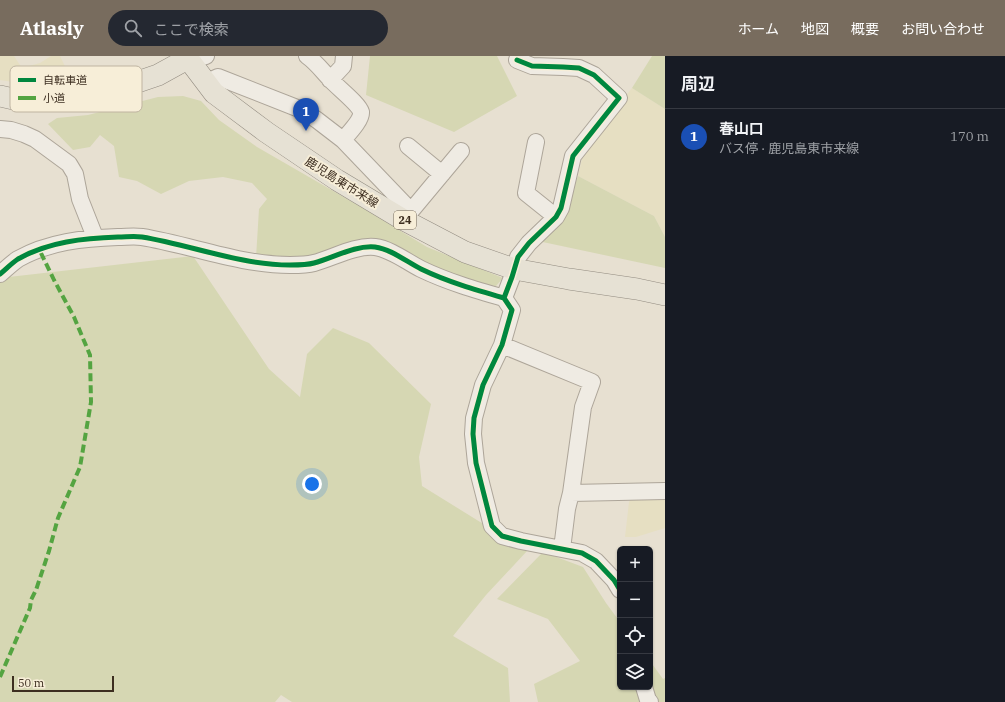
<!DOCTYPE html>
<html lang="ja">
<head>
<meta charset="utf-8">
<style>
	body { margin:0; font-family:"IBM Plex Serif","Noto Sans JP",serif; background:#242831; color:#f1f3f6 }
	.controls { position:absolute; right:12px; bottom:12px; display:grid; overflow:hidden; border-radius:6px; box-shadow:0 1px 3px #0004 }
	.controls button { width:36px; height:36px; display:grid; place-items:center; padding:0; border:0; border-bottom:1px solid #363941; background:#171b24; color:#f1f3f6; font:20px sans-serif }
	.scale { position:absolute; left:12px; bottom:10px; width:102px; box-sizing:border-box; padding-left:4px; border:2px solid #3d2e20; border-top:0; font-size:11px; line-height:14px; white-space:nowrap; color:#3d2e20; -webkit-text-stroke:3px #f7eed8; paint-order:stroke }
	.you { position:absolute; left:312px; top:428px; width:14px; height:14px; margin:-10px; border:3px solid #fff; border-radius:50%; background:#1a73e8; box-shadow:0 0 0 6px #1a73e833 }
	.badge { display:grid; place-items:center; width:26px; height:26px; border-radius:50%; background:#786c5e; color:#fff; font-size:13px; font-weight:700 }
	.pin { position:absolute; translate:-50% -33px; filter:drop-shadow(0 1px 2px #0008) }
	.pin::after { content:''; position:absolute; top:21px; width:14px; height:12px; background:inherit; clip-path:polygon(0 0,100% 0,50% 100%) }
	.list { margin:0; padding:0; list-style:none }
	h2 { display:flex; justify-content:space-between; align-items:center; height:52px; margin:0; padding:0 16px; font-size:17px }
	h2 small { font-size:13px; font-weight:400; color:#9ea1a6 }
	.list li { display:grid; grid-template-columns:26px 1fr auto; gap:12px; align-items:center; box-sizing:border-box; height:56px; padding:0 16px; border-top:1px solid #363941 }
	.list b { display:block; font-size:15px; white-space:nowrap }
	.list p { margin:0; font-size:13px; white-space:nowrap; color:#9ea1a6 }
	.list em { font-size:13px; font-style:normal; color:#9ea1a6 }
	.icon { flex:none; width:22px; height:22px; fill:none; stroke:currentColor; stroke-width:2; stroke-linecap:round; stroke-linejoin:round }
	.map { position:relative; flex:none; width:665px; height:646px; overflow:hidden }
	header { display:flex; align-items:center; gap:24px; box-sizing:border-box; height:56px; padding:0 20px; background:#786c5e; color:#fff }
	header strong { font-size:19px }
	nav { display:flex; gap:22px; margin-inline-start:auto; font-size:14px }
	.search { width:280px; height:36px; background:#242831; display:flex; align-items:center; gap:10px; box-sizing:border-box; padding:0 14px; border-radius:22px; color:#9ea1a6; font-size:15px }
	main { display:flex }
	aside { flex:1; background:#171b24 }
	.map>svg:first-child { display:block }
	.farmland { fill:#e6dfc2 }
	.green { fill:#d6d7b3 }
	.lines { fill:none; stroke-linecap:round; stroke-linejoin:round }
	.minor-casing { stroke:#ada599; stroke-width:18 }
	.major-casing { stroke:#928b80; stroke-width:22 }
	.minor { stroke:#efebe3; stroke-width:16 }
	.major { stroke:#e6e1d4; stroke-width:21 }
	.quiet { stroke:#54a441; stroke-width:4; stroke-dasharray:8 4; stroke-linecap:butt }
	.cycleway-casing { stroke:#f7eed8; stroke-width:8 }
	.cycleway { stroke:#00873e; stroke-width:5 }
	.labels { text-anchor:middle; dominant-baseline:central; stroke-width:4; stroke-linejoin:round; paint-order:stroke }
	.shield { fill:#f7eed8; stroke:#756857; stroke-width:1 }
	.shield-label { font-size:11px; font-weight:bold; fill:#3d2e20 }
	.street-label { font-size:12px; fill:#3d2e20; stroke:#f7eed8 }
	.key { fill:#f7eed8; stroke:#bfb4a1; stroke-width:1 }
	.key-label { font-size:11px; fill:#3d2e20 }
</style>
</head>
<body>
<header>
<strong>Atlasly</strong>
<div class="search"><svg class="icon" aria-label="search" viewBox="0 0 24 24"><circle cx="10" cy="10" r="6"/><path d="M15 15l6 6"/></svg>ここで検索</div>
<nav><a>ホーム</a><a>地図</a><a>概要</a><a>お問い合わせ</a></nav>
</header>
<main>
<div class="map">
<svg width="665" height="646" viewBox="0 0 665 646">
	<rect width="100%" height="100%" fill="#e7e0d1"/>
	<path class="farmland" d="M0,0H14L22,12L40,7L51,0H60L71,23L43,27H20L0,24Z
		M632,32L665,53V181L654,160L578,120L585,90Z
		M636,435H665V472L636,481H625L629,446Z"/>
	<path class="green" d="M370,0H497L517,40L454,76L366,39Z
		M652,0H665V53L632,32Z
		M183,40L201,45L219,64L257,91L361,151L427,191L503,222L496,230L476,228L384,190L311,204L256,202L259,153L267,143L252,127L223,121L189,125L161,138L137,125L119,121L114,90L100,79L90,91L73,94L48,68L57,62L88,59L158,41Z
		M578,120L654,160L665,181V212L538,185L562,160Z
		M193,200L269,313L300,341L307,298L333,272L369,287L431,348L419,401L422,430L527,495L486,539L453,580L508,612L510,646H292L281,639L275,646H0V222Z
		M543,496L583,511L606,547L620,566V631H650V605L663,623L665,622V646H538L534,628L580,605L548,563L497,543Z"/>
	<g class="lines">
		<g class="minor-casing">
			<path id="minor" d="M307,0C317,7 323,16 331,24C337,31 359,48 361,56C362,64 347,79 343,84
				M187,3L200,2L206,0
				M517,4L532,10L563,11L579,12L594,19L619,42L573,100L561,152L556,161L529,187L518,201L512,221L504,242L512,254L502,289L483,329L474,362L473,378L476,407L492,470L502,480L521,485L582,497L596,505L614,524L620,534
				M330,24L343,10L344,0
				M205,27L218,21L302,54L317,64L343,84L411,155L402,163
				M0,73L11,74L24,78L35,83L69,108L75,118L80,143L95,181
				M536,86L526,137L556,161
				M408,90L442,118
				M411,155L461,95
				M0,218C6,213 12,207 18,203C48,186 84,182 118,181C126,181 134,180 142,181C191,189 240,209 290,209C298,209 307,209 314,207C333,202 355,189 375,191C391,193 407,206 421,213C448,226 476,234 504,242
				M502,289L592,326L583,351L571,437
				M562,493L567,453L571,437L665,435
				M644,631L648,644L650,646"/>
		</g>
		<g class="major-casing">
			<path id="major" d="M186,0L214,37L266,76L337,124L402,163L465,196L514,213L569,223L637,233L665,239
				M0,40L22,45H48L73,43L97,38L120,32L158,19L187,3"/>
		</g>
		<use href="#minor" class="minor"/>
		<use href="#major" class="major"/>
		<path class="quiet" d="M0,621L30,552L31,544L36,534L49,495L58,462L80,411L91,346L90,299L74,261L54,224L39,193"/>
		<g class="cycleway-casing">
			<path id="cycleway" d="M517,4L532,10L563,11L579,12L594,19L619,42L573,100L561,152L556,161L529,187L518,201L512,221L504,242L512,254L502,289L483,329L474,362L473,378L476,407L492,470L502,480L521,485L582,497L596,505L614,524L620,534
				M0,218C6,213 12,207 18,203C48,186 84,182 118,181C126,181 134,180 142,181C191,189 240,209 290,209C298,209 307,209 314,207C333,202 355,189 375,191C391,193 407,206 421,213C448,226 476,234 504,242"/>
		</g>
		<use href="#cycleway" class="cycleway"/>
	</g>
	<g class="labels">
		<rect class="shield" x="394" y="155" width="22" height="18" rx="3"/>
		<g class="shield-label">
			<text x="405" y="164">24</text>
		</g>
		<g class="street-label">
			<text transform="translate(342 126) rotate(32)">鹿児島東市来線</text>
		</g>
	</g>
	<rect x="10" y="10" width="132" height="46" rx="6" class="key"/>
	<rect x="18" y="22" width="18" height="4" fill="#00873e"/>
	<rect x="18" y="40" width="18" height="4" fill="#54a441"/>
	<g class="key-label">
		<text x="43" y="28">自転車道</text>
		<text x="43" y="46">小道</text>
	</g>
</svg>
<div class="controls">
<button>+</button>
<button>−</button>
<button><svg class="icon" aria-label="locate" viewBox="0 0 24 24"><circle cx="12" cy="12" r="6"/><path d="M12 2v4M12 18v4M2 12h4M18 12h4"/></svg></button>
<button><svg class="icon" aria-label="layers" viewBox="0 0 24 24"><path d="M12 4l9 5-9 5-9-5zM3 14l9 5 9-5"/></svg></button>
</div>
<div class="scale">50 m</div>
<div class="you"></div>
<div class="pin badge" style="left:306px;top:75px;background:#1a4fb4">1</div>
</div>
<aside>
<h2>周辺<small></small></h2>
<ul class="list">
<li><span class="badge" style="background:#1a4fb4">1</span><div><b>春山口</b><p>バス停 · 鹿児島東市来線</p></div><em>170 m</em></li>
</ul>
</aside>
</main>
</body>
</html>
